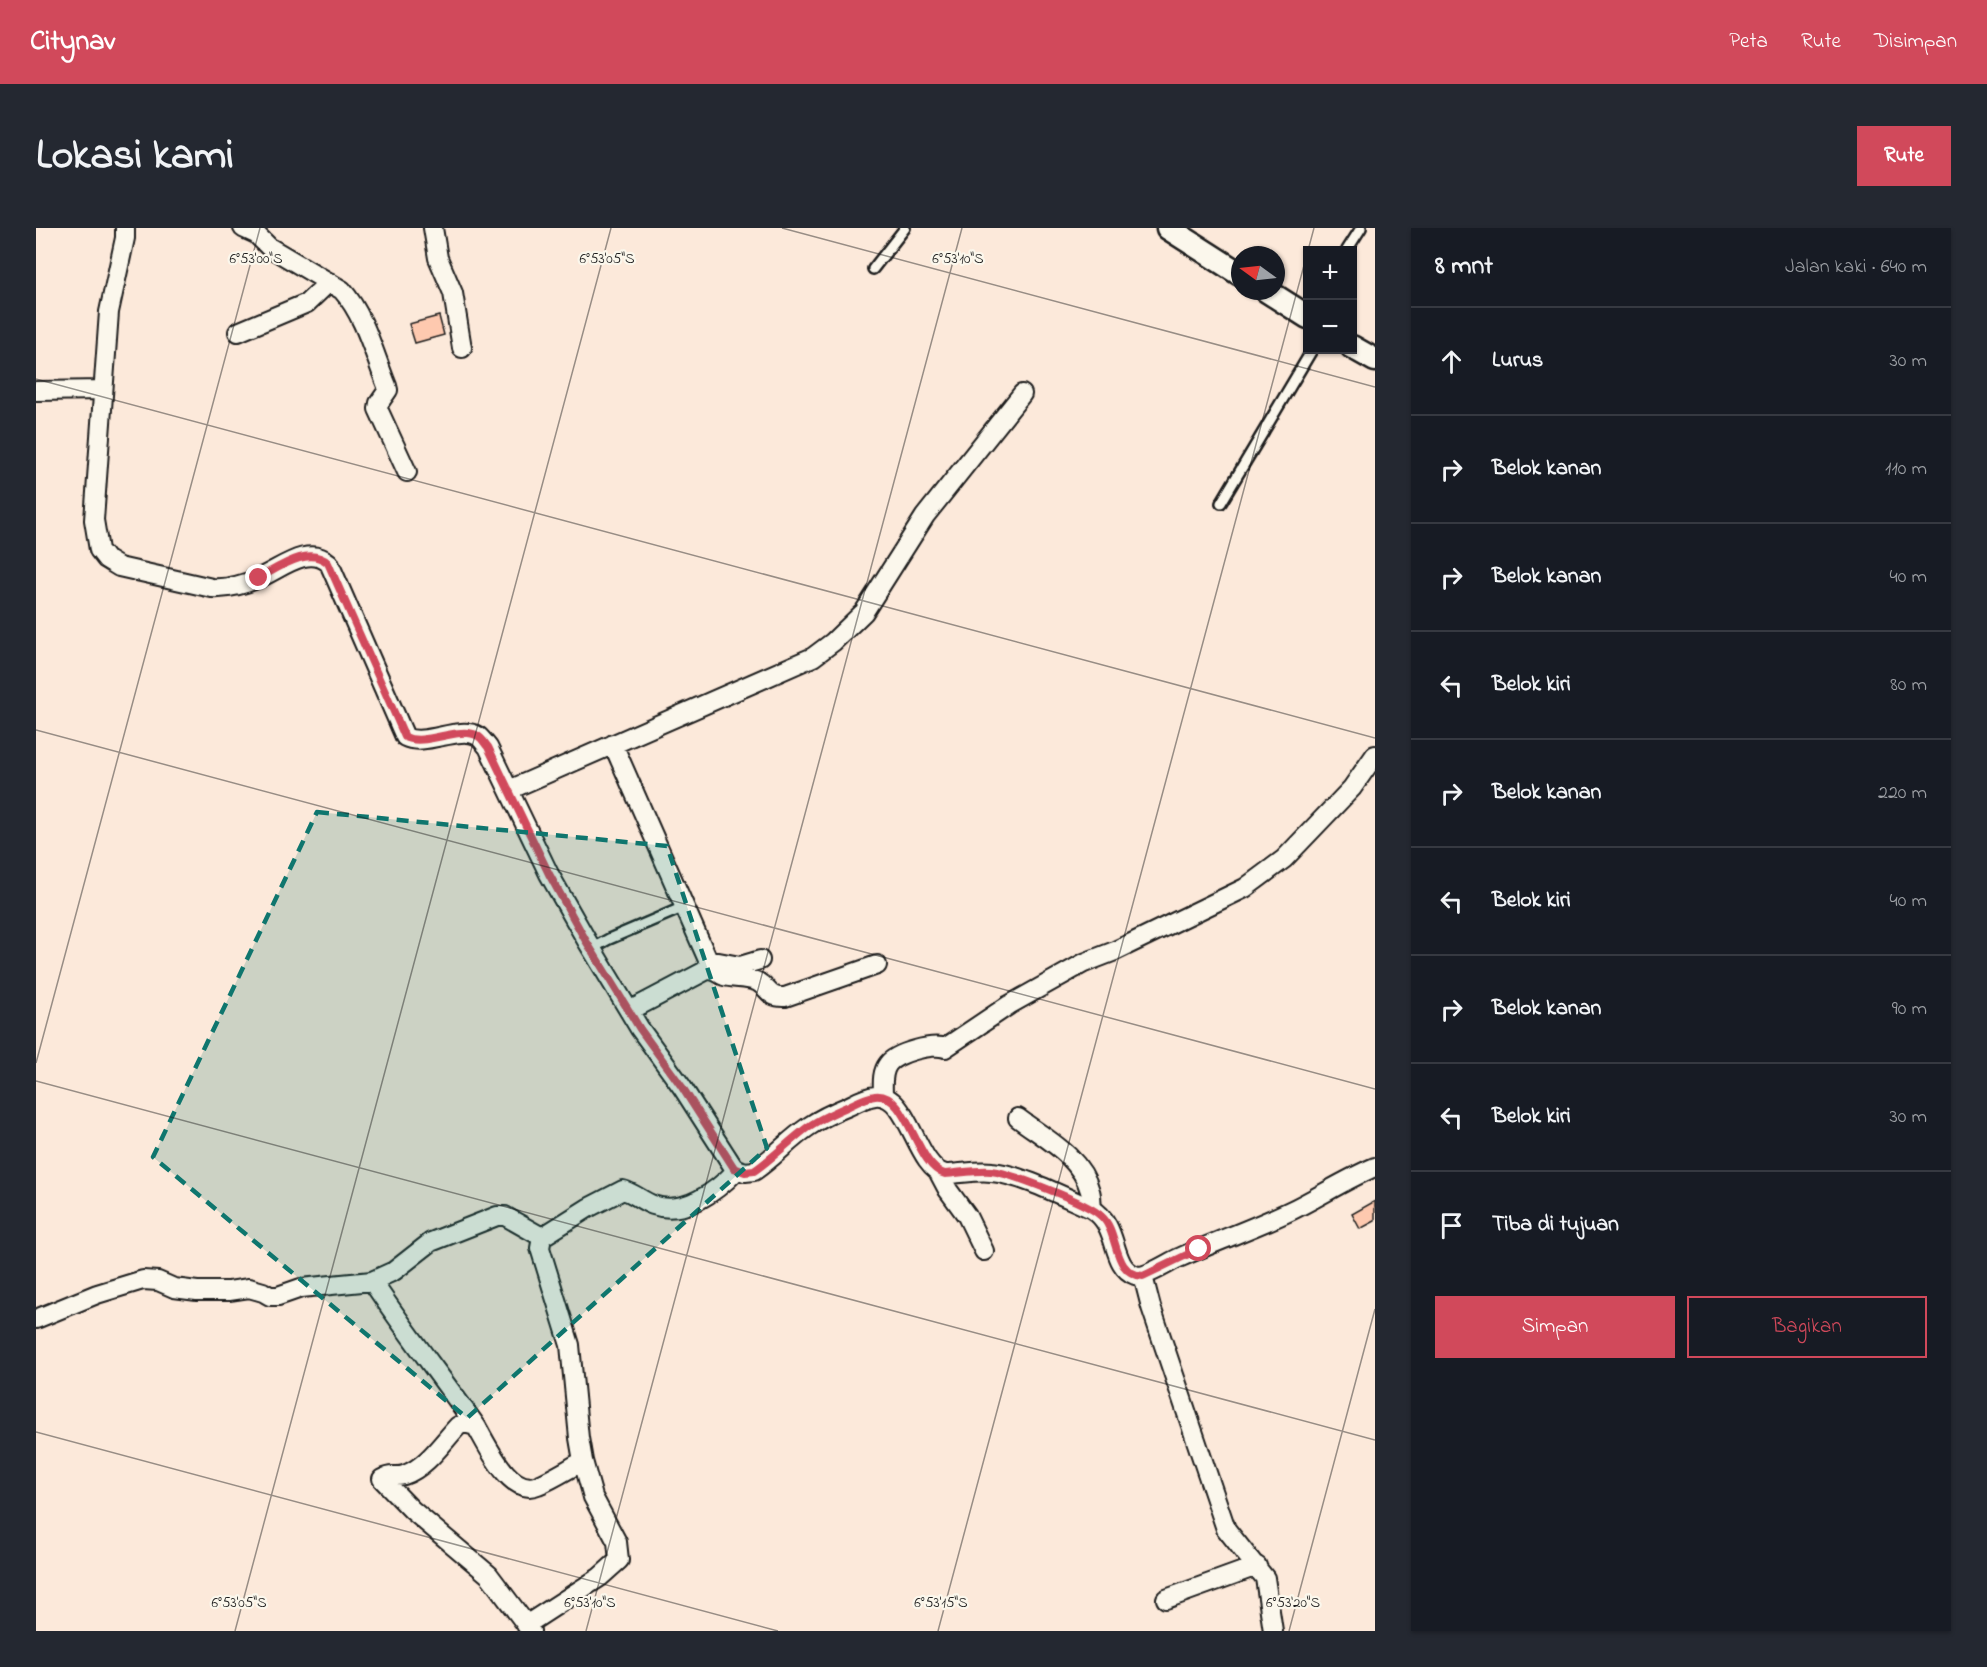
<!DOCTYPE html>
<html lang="id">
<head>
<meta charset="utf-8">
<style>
	body { margin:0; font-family:"Indie Flower",sans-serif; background:#242831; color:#f1f3f6 }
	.controls { position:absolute; right:18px; top:18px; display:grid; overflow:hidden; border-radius:0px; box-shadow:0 2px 4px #0004 }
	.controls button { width:54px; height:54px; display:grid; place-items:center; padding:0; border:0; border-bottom:2px solid #363941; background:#171b24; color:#f1f3f6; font:30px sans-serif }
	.compass { position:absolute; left:1195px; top:18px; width:54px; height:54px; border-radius:50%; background:#171b24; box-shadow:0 2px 4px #0004; rotate:285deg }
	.stop { position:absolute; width:18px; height:18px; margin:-14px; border:4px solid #d1495b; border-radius:50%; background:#fff }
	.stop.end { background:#d1495b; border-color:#fff; box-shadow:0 2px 6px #0008 }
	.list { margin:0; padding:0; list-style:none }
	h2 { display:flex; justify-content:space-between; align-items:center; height:78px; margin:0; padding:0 24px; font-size:26px }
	h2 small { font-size:20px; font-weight:400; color:#9ea1a6 }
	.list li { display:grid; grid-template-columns:39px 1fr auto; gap:18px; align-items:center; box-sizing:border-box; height:108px; padding:0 24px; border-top:2px solid #363941 }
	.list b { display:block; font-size:22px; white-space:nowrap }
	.list em { font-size:20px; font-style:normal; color:#9ea1a6 }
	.actions { display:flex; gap:12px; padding:18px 24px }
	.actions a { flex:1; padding:14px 0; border:2px solid #d1495b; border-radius:0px; text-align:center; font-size:21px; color:#d1495b }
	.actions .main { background:#d1495b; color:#fff }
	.icon { flex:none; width:33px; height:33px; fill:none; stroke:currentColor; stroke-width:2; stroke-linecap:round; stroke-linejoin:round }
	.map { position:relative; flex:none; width:1339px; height:1403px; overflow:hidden; border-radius:0px }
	header { display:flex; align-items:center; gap:36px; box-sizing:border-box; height:84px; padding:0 30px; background:#d1495b; color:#fff }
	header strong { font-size:28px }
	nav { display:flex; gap:33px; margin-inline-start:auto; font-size:21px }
	.intro { display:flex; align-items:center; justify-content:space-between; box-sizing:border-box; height:144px; padding:0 36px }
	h1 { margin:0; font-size:42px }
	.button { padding:15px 27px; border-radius:0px; background:#d1495b; color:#fff; font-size:21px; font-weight:700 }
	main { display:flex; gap:36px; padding:0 36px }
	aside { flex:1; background:#171b24; border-radius:0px; box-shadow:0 2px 4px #0004 }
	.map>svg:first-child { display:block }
	.building { fill:#fec9af; stroke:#1c1c1c; stroke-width:1.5 }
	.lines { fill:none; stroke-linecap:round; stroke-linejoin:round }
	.service-casing { stroke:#1c1c1c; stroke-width:14 }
	.minor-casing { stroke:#1c1c1c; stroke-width:22 }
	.tertiary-casing { stroke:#1c1c1c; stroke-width:27 }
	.service { stroke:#fbf7ec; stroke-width:9 }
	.minor { stroke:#fbf7ec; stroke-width:18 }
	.tertiary { stroke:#fbf7ec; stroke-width:22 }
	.route { stroke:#d1495b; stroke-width:8 }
	.marked { fill:#0f766e; fill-opacity:0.2; stroke:#0f766e; stroke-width:4.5; stroke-dasharray:12 8; stroke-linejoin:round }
	.ticks { fill:none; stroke:#1c1c1c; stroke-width:1.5; stroke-opacity:0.45 }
	.ticks-label { font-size:15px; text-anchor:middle; fill:#1c1c1c; stroke:#fbf7ec; stroke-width:4.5; stroke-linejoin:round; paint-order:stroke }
</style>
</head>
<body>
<header>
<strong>Citynav</strong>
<nav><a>Peta</a><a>Rute</a><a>Disimpan</a></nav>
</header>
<div class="intro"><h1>Lokasi kami</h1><a class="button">Rute</a></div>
<main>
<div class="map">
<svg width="1339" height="1403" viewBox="0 0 1339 1403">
	<rect width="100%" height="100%" fill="#fce9da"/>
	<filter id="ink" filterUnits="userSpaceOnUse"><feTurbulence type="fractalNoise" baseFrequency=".0167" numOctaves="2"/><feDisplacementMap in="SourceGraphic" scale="12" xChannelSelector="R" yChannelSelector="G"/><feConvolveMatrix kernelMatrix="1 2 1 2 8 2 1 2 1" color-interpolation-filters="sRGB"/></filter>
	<g filter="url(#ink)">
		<path class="building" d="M403,88L408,107L379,115L373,96Z
			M1339,973V993L1324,1001L1316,986Z"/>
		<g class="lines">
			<g class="service-casing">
				<path id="service" d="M1311,22L1325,0
					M837,41L869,0
					M1185,275L1276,122
					M555,721L573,711L641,682"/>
			</g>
			<g class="minor-casing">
				<path id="minor" d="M89,0V10L73,84L58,292L63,322L70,331L83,339L176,360C192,361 207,357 223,350C243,342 272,316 293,335L369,509C389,519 423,497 442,508C445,510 449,516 452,519L513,646L551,713L604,801L646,859L698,940L709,944L718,943C737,930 753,912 772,899C785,890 798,884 813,878C821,874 830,869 839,868C873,864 879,938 909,946C924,946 941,942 956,944C986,947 1028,969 1056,981C1084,998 1074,1038 1099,1047C1109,1051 1134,1033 1145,1029C1181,1013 1218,1000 1254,983C1283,969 1310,951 1339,939
					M207,0L220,6L233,19L306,62C329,88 338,126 351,158L352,162L343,175L342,181L371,244
					M397,0L402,30L417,65L426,120
					M202,104L271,75L293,54
					M0,163L67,162
					M577,516L672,732L704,738L724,732
					M473,562L777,429L797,414L828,384L889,288L986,166
					M593,783L671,742C679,741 682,745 688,748C699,751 712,749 722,754C734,761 732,770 749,769L841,737
					M847,868C847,858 845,845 852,836C860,825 897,815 909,820L973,777L1048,735L1079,723L1209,660L1248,631L1316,560L1339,527
					M982,890C1008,910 1045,928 1054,963C1056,968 1055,975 1056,981
					M903,945L912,962L931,988L948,1023
					M1107,1048L1115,1079L1190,1301L1229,1350L1237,1403
					M336,1053C369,1103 406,1150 440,1198
					M0,1091L61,1066L107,1052L122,1053L138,1060L161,1063H193L213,1060L227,1064L234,1068H242L265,1060L336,1053L358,1043L395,1014L461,988H469L506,1009
					M1130,1371L1221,1338
					M490,1397L564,1349L583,1332L581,1314L557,1269L547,1233L543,1210L534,1117L504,1020L506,1009L552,980L587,962C598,965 606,973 617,977C648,988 680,964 701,942
					M495,1403L453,1347L376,1282L346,1251C356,1245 359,1250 368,1247C390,1240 406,1215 422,1198L428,1195L440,1198C452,1218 474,1269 502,1257C517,1251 532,1241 547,1233"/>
			</g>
			<g class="tertiary-casing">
				<path id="tertiary" d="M1132,0L1204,46
					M1231,63L1272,89
					M1316,119L1339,132"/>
			</g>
			<use href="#service" class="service"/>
			<use href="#minor" class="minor"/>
			<use href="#tertiary" class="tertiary"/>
		</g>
	</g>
	<g class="lines" filter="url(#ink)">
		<path class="route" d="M223,350C242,340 272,317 292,335L369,509C389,519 423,497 442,508C446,510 449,516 452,519L513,646L550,713L604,801L646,859L698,940L709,944L718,943C737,930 753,913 772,899C785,890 799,884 813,878C821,874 830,869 839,868C873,864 879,938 909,946C924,945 940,942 955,943C974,945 1052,975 1065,988C1084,1004 1075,1046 1107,1048L1163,1021"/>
	</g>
	<path class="marked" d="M281,584L631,618L731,920L431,1190L117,929Z"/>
	<path class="ticks" d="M746,0L1339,159M0,151L1339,510M0,502L1339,861M0,835L224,0M0,853L1339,1212M0,1204L742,1403M199,1403L575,0M550,1403L926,0M902,1403L1278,0M1253,1403L1339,1081"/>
	<g class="ticks-label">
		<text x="220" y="35">6°53'00"S</text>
		<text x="571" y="35">6°53'05"S</text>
		<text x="922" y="35">6°53'10"S</text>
		<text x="203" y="1379">6°53'05"S</text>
		<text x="554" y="1379">6°53'10"S</text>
		<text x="905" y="1379">6°53'15"S</text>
		<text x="1257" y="1379">6°53'20"S</text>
	</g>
</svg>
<div class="controls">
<button>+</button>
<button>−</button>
</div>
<svg class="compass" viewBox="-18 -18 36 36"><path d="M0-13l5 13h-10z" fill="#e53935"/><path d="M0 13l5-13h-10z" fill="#9ea1a6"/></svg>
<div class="stop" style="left:1163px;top:1021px"></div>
<div class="stop end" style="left:223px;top:350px"></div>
</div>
<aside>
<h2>8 mnt<small>Jalan kaki · 640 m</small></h2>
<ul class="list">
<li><svg class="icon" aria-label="ahead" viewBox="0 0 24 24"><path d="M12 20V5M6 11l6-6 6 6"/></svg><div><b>Lurus</b></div><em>30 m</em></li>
<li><svg class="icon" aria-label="right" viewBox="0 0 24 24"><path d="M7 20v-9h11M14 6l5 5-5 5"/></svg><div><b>Belok kanan</b></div><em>110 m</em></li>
<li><svg class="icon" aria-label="right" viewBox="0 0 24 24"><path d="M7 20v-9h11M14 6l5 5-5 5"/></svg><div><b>Belok kanan</b></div><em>40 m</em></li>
<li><svg class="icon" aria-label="left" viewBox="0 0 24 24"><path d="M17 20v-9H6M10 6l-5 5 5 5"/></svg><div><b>Belok kiri</b></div><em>80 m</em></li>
<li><svg class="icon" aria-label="right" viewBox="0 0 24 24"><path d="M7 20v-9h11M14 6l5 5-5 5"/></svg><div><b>Belok kanan</b></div><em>220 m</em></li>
<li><svg class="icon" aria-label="left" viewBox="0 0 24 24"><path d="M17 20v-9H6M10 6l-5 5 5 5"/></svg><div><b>Belok kiri</b></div><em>40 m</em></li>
<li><svg class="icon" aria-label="right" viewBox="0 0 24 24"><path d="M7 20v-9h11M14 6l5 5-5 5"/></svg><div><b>Belok kanan</b></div><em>90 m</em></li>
<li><svg class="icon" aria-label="left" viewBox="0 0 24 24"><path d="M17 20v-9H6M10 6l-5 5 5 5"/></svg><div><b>Belok kiri</b></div><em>30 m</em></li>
<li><svg class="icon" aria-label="arrive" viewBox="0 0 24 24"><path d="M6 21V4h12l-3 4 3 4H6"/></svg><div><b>Tiba di tujuan</b></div></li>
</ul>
<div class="actions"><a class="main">Simpan</a><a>Bagikan</a></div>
</aside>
</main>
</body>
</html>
